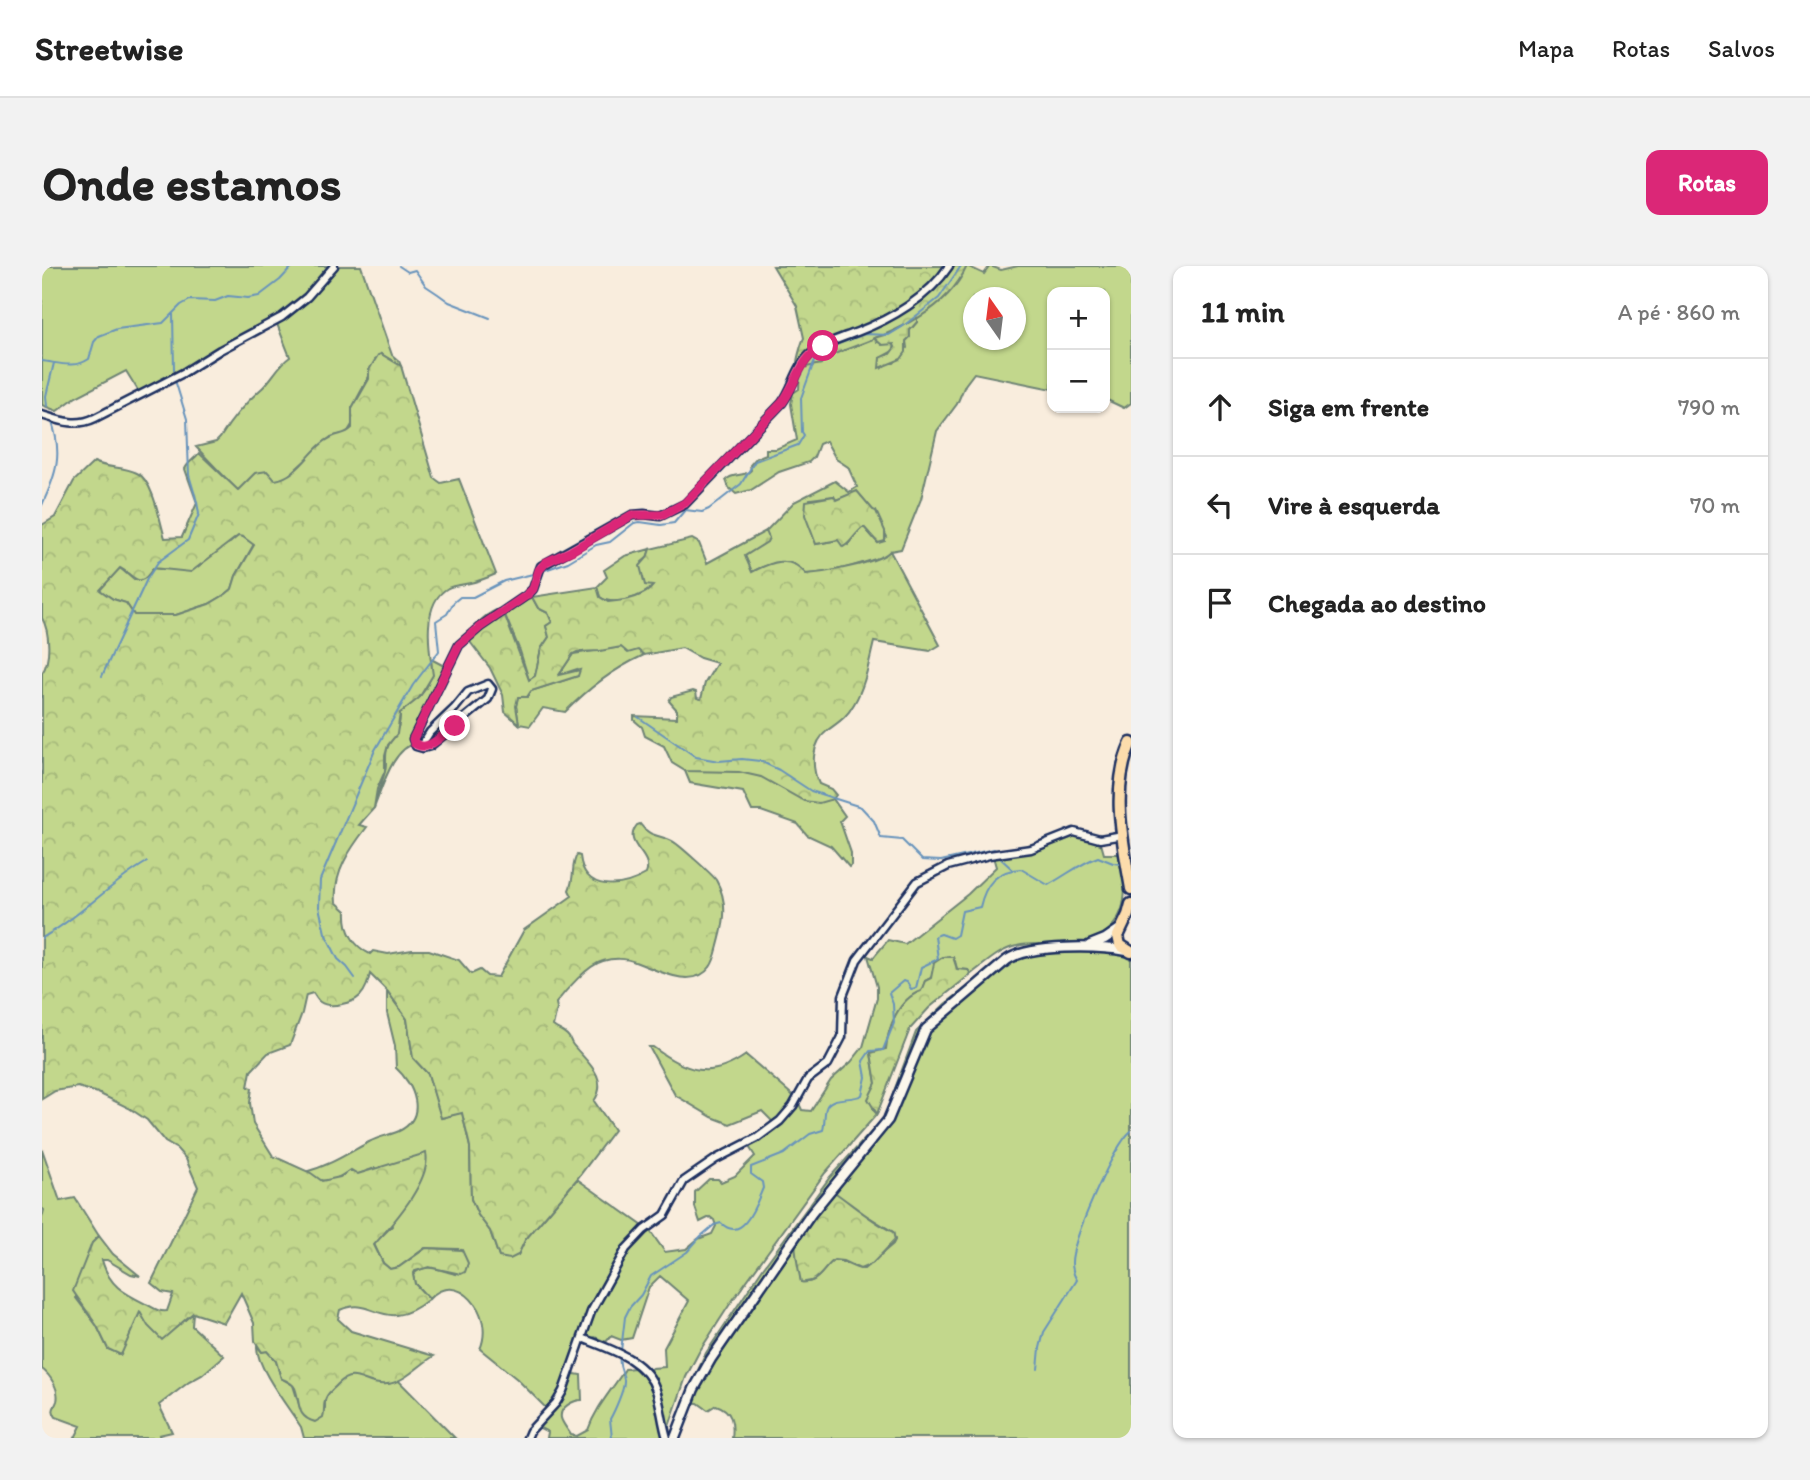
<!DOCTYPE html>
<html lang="pt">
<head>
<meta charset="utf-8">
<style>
	body { margin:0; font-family:Itim,sans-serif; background:#f2f2f2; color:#222 }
	.controls { position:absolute; right:21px; top:21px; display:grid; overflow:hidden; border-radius:14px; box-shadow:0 2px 5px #0004 }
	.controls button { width:63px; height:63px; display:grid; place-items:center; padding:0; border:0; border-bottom:2px solid #e0e0e0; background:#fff; color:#222; font:35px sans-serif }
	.compass { position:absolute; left:921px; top:21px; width:63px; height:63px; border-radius:50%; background:#fff; box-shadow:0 2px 5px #0004; rotate:346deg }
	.stop { position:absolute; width:21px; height:21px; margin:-16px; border:5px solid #db2777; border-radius:50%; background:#fff }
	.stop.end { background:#db2777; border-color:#fff; box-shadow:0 2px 7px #0008 }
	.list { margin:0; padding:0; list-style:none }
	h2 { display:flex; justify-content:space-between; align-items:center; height:91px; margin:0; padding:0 28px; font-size:30px }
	h2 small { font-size:23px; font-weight:400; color:#767676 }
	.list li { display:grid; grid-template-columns:46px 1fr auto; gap:21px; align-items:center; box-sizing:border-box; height:98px; padding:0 28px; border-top:2px solid #e0e0e0 }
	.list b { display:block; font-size:26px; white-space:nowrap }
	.list em { font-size:23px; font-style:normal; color:#767676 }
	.icon { flex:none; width:38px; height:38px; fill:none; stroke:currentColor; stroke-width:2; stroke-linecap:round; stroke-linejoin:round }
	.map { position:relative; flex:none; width:1089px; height:1172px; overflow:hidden; border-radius:14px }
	header { display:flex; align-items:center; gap:42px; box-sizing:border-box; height:98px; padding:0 35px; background:#fff; border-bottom:2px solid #e0e0e0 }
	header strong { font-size:33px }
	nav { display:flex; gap:38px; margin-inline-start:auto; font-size:24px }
	.intro { display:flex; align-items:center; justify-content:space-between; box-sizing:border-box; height:168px; padding:0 42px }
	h1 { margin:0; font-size:49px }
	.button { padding:18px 32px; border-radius:14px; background:#db2777; color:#fff; font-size:24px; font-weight:700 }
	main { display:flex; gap:42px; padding:0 42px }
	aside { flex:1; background:#fff; border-radius:14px; box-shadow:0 2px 5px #0004 }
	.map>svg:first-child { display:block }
	.green { fill:#c2d78c; stroke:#6e8375; stroke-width:2; fill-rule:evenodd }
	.forest { fill:url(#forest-crowns); stroke:#6e8375; stroke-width:2; fill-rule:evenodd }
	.wetland { fill:url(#wetland-marsh); stroke:#6e8375; stroke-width:2 }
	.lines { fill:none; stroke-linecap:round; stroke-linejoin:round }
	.stream { stroke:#6793bc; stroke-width:2 }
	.street-casing { stroke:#1b2f5e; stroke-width:11 }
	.secondary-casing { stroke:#1b2f5e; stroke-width:13 }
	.primary-casing { stroke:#1b2f5e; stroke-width:15 }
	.street { stroke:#fbf7ec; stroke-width:6 }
	.secondary { stroke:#fbf7ec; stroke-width:8 }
	.primary { stroke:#fcdcac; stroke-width:10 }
	.route { stroke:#db2777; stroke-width:9 }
</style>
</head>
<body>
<header>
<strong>Streetwise</strong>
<nav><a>Mapa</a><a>Rotas</a><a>Salvos</a></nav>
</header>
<div class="intro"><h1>Onde estamos</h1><a class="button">Rotas</a></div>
<main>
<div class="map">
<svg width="1089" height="1172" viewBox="0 0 1089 1172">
	<defs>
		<pattern id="forest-crowns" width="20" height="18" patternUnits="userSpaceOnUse" patternTransform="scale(1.75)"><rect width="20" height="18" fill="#c2d78c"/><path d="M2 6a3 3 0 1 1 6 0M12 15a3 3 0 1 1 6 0" fill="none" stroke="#a6b97b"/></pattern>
		<pattern id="wetland-marsh" width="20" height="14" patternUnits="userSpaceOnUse" patternTransform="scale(1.75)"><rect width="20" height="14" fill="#c2d78c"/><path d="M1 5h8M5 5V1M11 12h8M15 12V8" fill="none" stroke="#a6b97b"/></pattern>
	</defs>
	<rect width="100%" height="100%" fill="#f9eddd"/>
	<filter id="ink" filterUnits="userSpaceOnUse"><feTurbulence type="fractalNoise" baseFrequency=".0143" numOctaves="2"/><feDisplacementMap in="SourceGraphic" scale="14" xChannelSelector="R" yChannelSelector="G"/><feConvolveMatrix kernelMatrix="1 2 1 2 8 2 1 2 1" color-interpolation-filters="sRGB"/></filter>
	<g filter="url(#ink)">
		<path class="green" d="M0,0H319L350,89L357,95L359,100L339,88L310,142L311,157L305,167L289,171L244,212L196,225L154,181L174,176L178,172C189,154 202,138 218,124C230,114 235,100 248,91L233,53L97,126L84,105L34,131L15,145L0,139Z
			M925,0L942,8L948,0L959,4L976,0H1089V137L1082,142L1063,133V26H1010V123L932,107L923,119L915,138L895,165L879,233L859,283L848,285L845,289C820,298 791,307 764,308C748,290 729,296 710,306L703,290L726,269L724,265L752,236L793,215L807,226L815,221L806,201L794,193L784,175L777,178L772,191L767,196L737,206L709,224L694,228L687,222L684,214C691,206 702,212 709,204L708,199L714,192L724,188V183H734L755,174L749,138L751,127L757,123L758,100L779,98L782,92L832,72L835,76L852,78L853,84L838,92L840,102L845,97H852L865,82L864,75L868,71V64L875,56V52L902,32ZM931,32H973V74H931ZM815,226L831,244L845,271L836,277L822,261L815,265L806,279L797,274L774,278L768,233L791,230L794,234Z
			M196,270H201L212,278L194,310L190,323L184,328L167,338L134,349H92L84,337L71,333L57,324L78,302L92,314L110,302L118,303L188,277Z
			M608,283L605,292L600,296L612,319C602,331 571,341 558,331L555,321L565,311L562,304L583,290Z
			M490,331L496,342L506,347L510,356L504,360L507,371L499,383L493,410L487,414L478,385L460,342Z
			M580,381L596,384L602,389C570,404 547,422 523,446L501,442L488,460L477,458L474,440L476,430L485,431L489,425L536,410L535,403L517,409L531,388Z
			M389,393L406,402L374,471L376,476C350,482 341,520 332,542C333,528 340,519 343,505C345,498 343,490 345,483C350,468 359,465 358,447C378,431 393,420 389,393Z
			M643,505C668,505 695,503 720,511C744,519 765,540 791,533L803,550L798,555L809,587V599L807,601L789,580L765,569L756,558L719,545H710L701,526L648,517Z
			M1036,564L1058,574L1062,588H1079C1084,619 1089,650 1059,670C1048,676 1036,679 1023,679C1007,679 991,676 975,680C958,683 943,698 929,708L926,704L915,703L913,695L907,690C892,692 894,700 889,712L883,715L879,726C857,732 846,762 844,783L829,787L834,817L831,844L835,848L783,907L688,1038L657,1086L644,1111L623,1172H505L506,1166L498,1162L496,1157L506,1144L475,1113L438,1083C454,1047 414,1002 387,1033L373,1018L371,1009C383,995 399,1005 414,1008L416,983L383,982L357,1001L348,1003L341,997L332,978L350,960L333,902L316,908L305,906C298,911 287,917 278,914C271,911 270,907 263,906C287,900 305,888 327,876C336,871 348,869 357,865C386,851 372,818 354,802L353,780L345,747V726L365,753L371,792L386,808L400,852L420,846L428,881L429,933L436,949L448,965L457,991L476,989L483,974L535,913L608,965L623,986L644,983L656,973L670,968L674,960L672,954L668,951L658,956L653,941V926L667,913H676L679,916L693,910L713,890L704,876L732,857L720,845L688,858L670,851L633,829L607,781H611C644,806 669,814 704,789L755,833L760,844L769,845L789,814L809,796L821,781L835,732V721L826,690L831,692L846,674L863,678L926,628L954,601L950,587C980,584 1007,571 1036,564ZM618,1010L647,1035L622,1082L623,1101L610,1102L599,1109L592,1102L583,1103C570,1124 554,1141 546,1164L535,1170L529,1169C526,1164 520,1157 519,1152C517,1141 532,1134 540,1134L539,1109L533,1108L531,1103L541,1075L553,1071L564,1076L569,1070L579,1074L590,1072L607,1021Z
			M1006,684C1033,689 1062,682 1089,690V1172H690C692,1157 690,1144 674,1139L666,1144L656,1137L641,1136L664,1087L721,1002L788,911L842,852L874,766L903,738L968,689ZM827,951L851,966L853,974L851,978L822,1003C811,1004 805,995 792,994C780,1003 777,1018 759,1016L757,1002Z
			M0,883L18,935L33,932L57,970L50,977L34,1032L55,1060L66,1083L78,1088L98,1045L132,1063L151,1047L150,1060L182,1090L160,1109L147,1116L117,1139L130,1166L117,1169L118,1172H33L39,1160L14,1151C9,1143 12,1143 15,1135C18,1124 8,1109 0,1103V952L2,944L0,942Z
			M215,1080L220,1086L225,1085L234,1095L239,1112L251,1119L259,1145L269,1154L283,1142V1133L288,1124L302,1111L310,1110L346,1118L357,1115L413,1172H262L259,1161C247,1142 214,1101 215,1080Z"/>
		<path class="forest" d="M731,0H925C900,56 832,71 782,92L779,98L764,101L755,97C755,93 760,75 762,72L755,40Z
			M339,88L359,100L392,212L399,217L417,213L454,308C445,312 437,315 428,317C421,319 412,319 406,322C379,337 387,384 391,409L377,432L358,447L355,468L346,479L343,490V505L335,523L332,542L317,559L325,561C308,583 291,607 294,636L304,645C303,664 311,680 328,688L331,685L346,688L370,684H387L417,694L429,708L438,704L445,710L456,711L482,664L530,630L527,624C533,611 529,598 535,589L538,590C542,627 580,622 604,608C612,587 579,579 595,559L598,558C607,571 618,569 630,575C634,576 672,610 674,614C686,635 683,654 677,676C675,683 673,695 668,701C651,725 613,703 593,696C584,692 571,692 561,695C546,699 524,724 514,737L515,743L511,760C516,764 521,765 525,769C530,774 527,774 531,779C544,795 568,812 552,835L572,864L535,913L483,974L476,989L468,993L457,991L448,965L436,949L429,933L428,881L420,847L399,852L386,808L371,792L365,753L346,726L328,708C326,716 324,724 318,730C311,737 288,743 278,736C275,734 273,730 271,727L264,729L260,747L248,779L226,787L209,805L206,821L210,822L208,837L211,858L231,890L269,907L280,915L298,911L309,904L316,908L384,887C390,915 349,959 332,979L341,997L348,1003L357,1001L384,982L420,984L426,997L423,1006L419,1008L387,1001L373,1005L371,1009L373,1018L387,1033C340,1071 332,1028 298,1044L296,1053L309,1065L392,1090C377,1099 363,1116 345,1118C323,1121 313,1100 296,1118C291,1124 284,1127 283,1135C281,1140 283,1145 281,1151L273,1156C253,1150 259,1137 253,1122C251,1117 244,1115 239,1112L234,1095L225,1085L220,1086L213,1075L212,1057L199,1027L182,1057L151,1047L120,1074L106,1060L98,1046L79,1089L66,1083L55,1060L31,1025L50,977L57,970L71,988L98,1010L89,1008L65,994H60C67,1020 82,1027 104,1038C112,1042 116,1046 125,1045L131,1028L120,1026L109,1017L156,921L144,893L135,883L123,876L105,854L87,842L56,827L36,821L13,825L0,833V407C9,395 8,366 0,352V259L13,251L32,215L52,196C66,203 81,200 95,207C111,214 118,256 123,272L140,271L155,237L143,203C146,196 153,193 157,187L196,224L213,207L225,205L233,214C259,210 268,181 290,171C298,167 303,169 310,162V143L327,113V104L336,89ZM196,270L201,271L212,279L194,310L190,323L184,328L167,338L134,349H92L84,337L71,333L58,324L78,302C93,310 97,325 111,302L149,306Z
			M815,225L831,244L834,245L843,265V275L836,277L822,261C813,266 810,277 801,281L796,274L774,278L763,249L764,235L792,230L794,234Z
			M724,265L727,272L725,276L703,290L710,306C729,296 748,288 764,308C782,307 837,297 848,285L898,379L888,385L832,376C827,396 823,420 812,438C804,452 798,455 786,464C769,477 769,501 777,518L789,523L794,529L791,533L777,537L762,535L719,511L697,506L643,505L630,497L622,480L603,470L600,461L592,454V450L635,452V444L627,435L629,431L651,425L654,426L655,432L659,433L663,417L675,397L658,392L640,382L602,389L596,384L586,387L579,381L558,385L535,386L531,388L517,409L538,404L536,410L489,425L485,431H476L474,440L477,458L463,446L461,429L448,402L425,372C432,358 446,346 460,342L487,414L493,410L499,383L507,371L504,360L510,356L506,347L496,342L490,331L555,321L558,331L566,336C580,335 602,332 611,320L603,319L598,300L605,292L608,283L650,273L657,277L665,297Z
			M901,691H911L915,703L926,704L929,708L887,742L868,763L835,848L826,833L834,817L829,787L844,783C846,762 856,733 879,725L883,715L889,712L892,697Z
			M791,925C811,939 829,955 851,966L853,974L830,998L818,1003L801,995L792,994C780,1003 777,1018 759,1016C748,964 751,959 791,925Z"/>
		<path class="wetland" d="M875,52V56L868,64V71L864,75V86L859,93L837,102L838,92L848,88L853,81L852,78L840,79L832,72L849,67Z"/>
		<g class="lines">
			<path class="stream" d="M357,0L366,6L373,4L384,20L396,28L407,36L448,52
				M131,48L132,104
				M0,95C17,97 32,103 47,93L52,76L57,70L75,63L121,57L139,39L148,34L173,35L186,30L206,32L217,30L238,14L251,0
				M5,140L4,130L12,97
				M0,239C15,207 21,188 9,153
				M500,305L526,296L554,279L568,276L592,257L598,256L619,259L632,257L643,244L660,246L667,243L699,218L713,195L756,179L762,169L760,166L759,132L772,96L780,84L823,68L847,69L860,61L897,32L919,0
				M60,410L105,313L116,296L146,274L157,248L155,236L147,209L145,153L133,114
				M596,451L654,491L677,495L700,493L718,495L737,504L769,525L819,541L832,555L839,572L860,574L880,594L899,595L952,583
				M957,591L970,603
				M0,672C38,651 67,618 105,596
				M313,712L305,701L296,693L283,667L277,641L278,614L333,484L371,419L397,385L394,355L405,348L412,336L418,331H431L462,315L495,307
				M579,1085L583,1051L588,1041L599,1029L609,1010L645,986L659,970L672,959L679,957C701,978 714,938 721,922L720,916L709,908V901L742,888L768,868L781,864C783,857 782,848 784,842C788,829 810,835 820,829L824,811L821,795L828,785L841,784L852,757L851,738L847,727L861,715L865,716L869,723L874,722L879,701L896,693L893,670L899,668L910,672L915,669L920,645L938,641C943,619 954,604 979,603L1006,619C1023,610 1037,598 1056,591L1071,597L1079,598
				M996,1103L998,1082L1002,1066L1035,1014C1030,1007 1029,996 1031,988C1036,963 1071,881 1089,865
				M570,1172L568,1153C572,1146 583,1122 582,1114C581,1105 576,1101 578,1091"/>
			<g class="street-casing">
				<path id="street" d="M0,149C19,155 35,161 53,152L141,107L178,84L240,51L265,31L292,0
					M446,418L450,423L446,433L388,480L381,482L374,480L381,477L388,466L413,442L426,426Z
					M374,480L371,473L417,379L438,361L485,329L491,323L499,300L590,249L602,248L618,250L643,238L740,137C752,121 754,99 771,86C784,76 800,72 815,66C849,53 887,31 907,0
					M540,1072C567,1083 604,1093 614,1124C619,1139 620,1156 625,1172
					M485,1172L488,1165L514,1137L521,1125L549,1046L584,983L602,964L623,949L642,915L674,893L715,872L738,855L751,840L766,813L786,798L800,771L801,730L815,694L875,616L906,600L947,589L989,583L1032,566L1058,573L1081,569"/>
			</g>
			<g class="secondary-casing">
				<path id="secondary" d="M1048,679L1063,673L1079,662
					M633,1172L652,1123L669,1093L769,948L846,854L884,763L965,694C988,678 1057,680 1085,685"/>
			</g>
			<g class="primary-casing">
				<path id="primary" d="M1089,477C1068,523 1081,576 1089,623
					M1089,638L1086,649L1076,670L1078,679L1089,686"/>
			</g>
			<use href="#street" class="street"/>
			<use href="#secondary" class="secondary"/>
			<use href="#primary" class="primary"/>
		</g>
	</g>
	<g class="lines" filter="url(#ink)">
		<path class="route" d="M413,460C400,468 387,488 372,477L371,473L417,379L438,361L485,329L491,323L497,304L504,296L529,285L590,249H621L643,237L740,137C755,117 757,93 781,80"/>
	</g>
</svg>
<div class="controls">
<button>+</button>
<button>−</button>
</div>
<svg class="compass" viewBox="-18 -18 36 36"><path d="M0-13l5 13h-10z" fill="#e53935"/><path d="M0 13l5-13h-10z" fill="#767676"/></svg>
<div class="stop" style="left:781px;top:80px"></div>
<div class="stop end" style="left:413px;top:460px"></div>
</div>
<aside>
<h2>11 min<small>A pé · 860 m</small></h2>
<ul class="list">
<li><svg class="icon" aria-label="ahead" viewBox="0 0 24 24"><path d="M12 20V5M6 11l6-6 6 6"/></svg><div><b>Siga em frente</b></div><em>790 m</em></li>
<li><svg class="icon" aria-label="left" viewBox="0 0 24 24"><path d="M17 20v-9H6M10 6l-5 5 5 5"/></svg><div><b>Vire à esquerda</b></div><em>70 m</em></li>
<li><svg class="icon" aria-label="arrive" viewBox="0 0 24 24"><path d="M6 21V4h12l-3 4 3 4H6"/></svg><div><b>Chegada ao destino</b></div></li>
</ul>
</aside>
</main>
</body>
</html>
